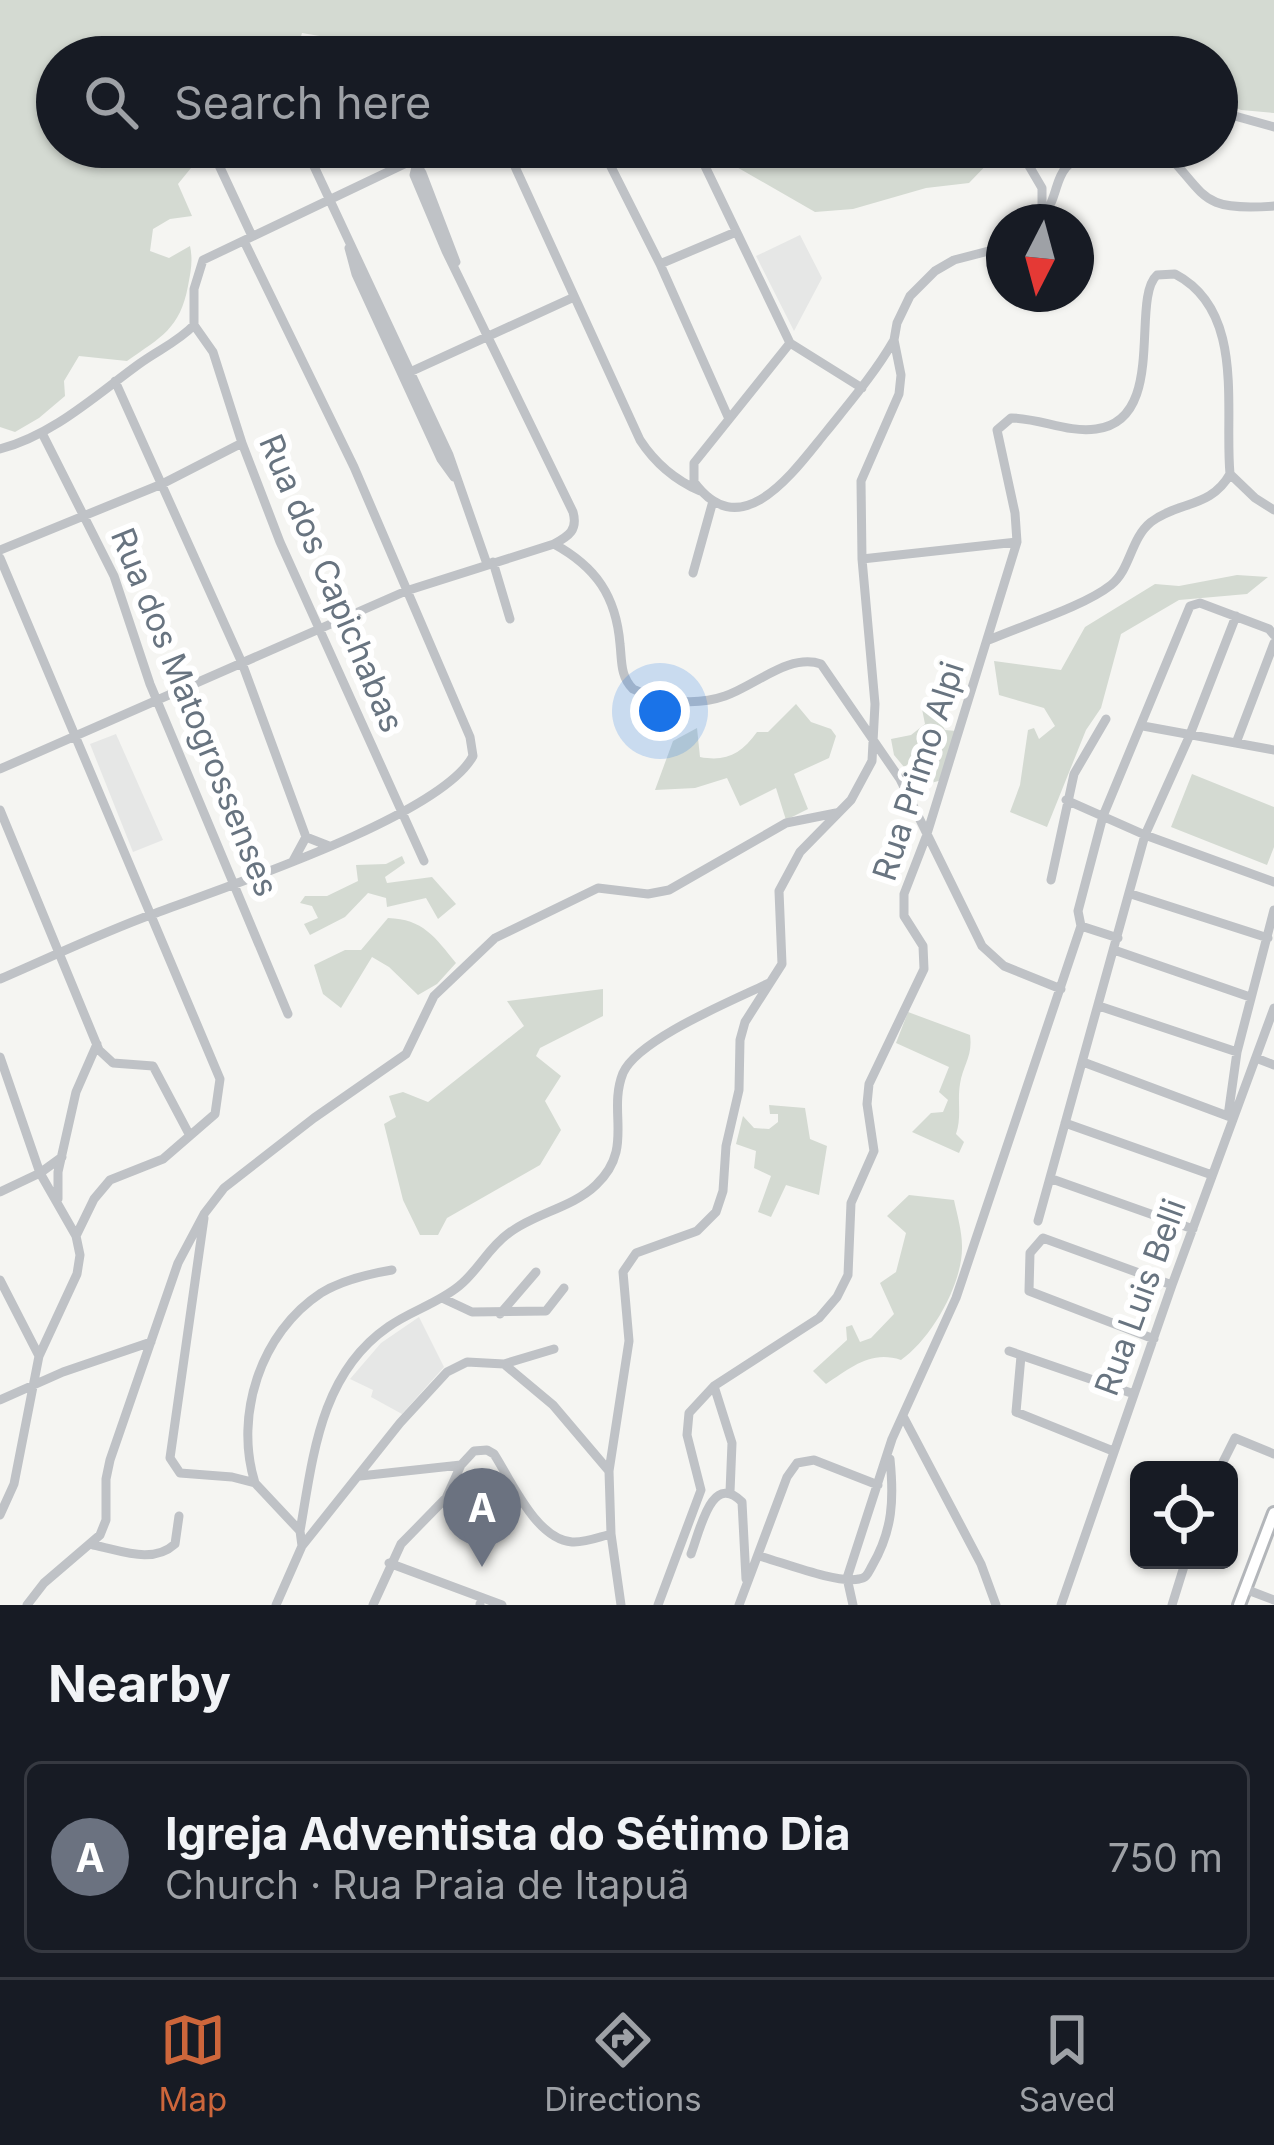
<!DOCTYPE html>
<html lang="en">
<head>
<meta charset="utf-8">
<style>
	body { margin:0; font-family:Inter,sans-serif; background:#242831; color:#f1f3f6 }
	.controls { position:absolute; right:36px; bottom:36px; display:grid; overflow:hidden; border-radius:18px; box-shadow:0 3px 9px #0004 }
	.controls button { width:108px; height:108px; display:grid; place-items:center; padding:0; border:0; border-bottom:3px solid #363941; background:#171b24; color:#f1f3f6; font:60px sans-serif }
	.compass { position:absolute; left:986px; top:204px; width:108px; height:108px; border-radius:50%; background:#171b24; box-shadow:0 3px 9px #0004; rotate:186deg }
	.you { position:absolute; left:660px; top:711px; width:42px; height:42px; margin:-30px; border:9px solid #fff; border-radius:50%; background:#1a73e8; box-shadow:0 0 0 18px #1a73e833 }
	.badge { display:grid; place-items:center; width:78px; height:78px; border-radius:50%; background:#cd663b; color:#fff; font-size:39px; font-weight:700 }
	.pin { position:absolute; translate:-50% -99px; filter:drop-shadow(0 3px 6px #0008) }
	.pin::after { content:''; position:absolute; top:63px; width:42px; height:36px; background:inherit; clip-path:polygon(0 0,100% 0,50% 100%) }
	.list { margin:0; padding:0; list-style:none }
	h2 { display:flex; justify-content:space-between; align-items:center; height:156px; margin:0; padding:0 48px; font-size:51px }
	h2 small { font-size:39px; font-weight:400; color:#9ea1a6 }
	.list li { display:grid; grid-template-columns:78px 1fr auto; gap:36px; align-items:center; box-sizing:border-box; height:192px; margin:0 24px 24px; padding:0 24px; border:3px solid #363941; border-radius:18px }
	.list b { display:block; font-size:45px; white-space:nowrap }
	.list p { margin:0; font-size:39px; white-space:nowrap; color:#9ea1a6 }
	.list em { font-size:39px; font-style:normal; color:#9ea1a6 }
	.icon { flex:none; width:66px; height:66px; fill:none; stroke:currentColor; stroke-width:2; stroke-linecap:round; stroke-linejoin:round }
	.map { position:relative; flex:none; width:1274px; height:1605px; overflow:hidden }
	.search { position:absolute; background:#171b24; box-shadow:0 3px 9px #0004; left:36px; right:36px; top:36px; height:132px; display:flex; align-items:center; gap:30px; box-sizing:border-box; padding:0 42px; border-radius:66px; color:#9ea1a6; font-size:45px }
	.sheet { height:372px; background:#171b24 }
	nav { display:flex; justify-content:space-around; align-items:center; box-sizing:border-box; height:168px; border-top:3px solid #363941; background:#171b24; font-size:33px; color:#9ea1a6 }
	nav a { display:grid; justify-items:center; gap:6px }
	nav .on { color:#cd663b }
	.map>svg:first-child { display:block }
	.built { fill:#e6e7e6 }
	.green { fill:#d4dad2 }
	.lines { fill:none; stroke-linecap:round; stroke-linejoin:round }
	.major-casing { stroke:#b3b6ba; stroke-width:16 }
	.minor { stroke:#bfc2c6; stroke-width:9 }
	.major { stroke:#fff; stroke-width:10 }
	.labels { text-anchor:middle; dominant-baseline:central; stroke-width:12; stroke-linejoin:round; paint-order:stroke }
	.street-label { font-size:33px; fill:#687480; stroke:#fff }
</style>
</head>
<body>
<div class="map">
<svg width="1274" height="1605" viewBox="0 0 1274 1605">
	<rect width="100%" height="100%" fill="#f5f5f2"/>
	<path class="built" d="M800,235L822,278L794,331L756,256Z
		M116,734L163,840L133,852L90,744Z
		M419,1317L444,1367L402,1414L371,1397L373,1390L350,1379L381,1343Z"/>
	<path class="green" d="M0,0H1274V113L1241,110L1217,100V57H1169L1163,47L1132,48L1124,57H442L302,33L295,57H57V147H208L178,184L192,216L170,219L153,229L150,251L169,258L190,246C193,260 191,271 188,286C180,329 161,337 127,361L79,356L64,381L65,396L39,418L15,432L0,427Z
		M702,147H999L996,155L969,183L926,188L853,209L815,212Z
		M1237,575L1268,577L1247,594L1179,600L1121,634L1101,708L1086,730L1047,827L1010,812L1020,785L1028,730L1034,728L1039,739L1055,726L1044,708L999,695L994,661L1061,670L1085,627L1155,584L1179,586Z
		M796,704L811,722L831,729L836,736L829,758L794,774L808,809L786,820L776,788L740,806L727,778L695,788L655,790L673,741L697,728L700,757C726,762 741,754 757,732H768Z
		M922,709H932L945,730L956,731L942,780L931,783L938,768L936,756L923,754L904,767L894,755L891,739L911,735L925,724Z
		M1192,774L1274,807V847L1267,865L1171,827Z
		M402,856L405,863L385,877L387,883L432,877L456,904L438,919L426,898L387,907L386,898L368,893L345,917L310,935L304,924L318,918L312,906L300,903L305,896H327L358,881L356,865L386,864Z
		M388,918C423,919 435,937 456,963L437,984L418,995L389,967L372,957L341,1008L323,994L314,965L345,950H361Z
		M603,989V1016L540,1048L536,1056L561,1076L545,1101L561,1130L540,1165L447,1218L438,1235H420L403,1200L384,1124L396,1117L389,1096L403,1092L428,1102L524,1026L507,1001Z
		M908,1012L970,1035C973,1056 963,1065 960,1084C957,1102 962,1116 956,1134L964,1142L959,1153L912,1132L931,1113L943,1112L948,1100L939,1092L949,1067L896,1043Z
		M769,1105L805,1108L810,1139L827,1146L819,1195L786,1185L771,1217L758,1212L771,1176L754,1168L756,1151L736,1144L743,1116L754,1128L769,1129L778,1122V1114H770Z
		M909,1195L954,1200C957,1214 962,1231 962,1246C963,1284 931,1339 901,1360C870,1350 851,1368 826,1384L813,1371L847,1340L846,1327L852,1325L860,1342L871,1338L894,1314L880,1283L896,1272L906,1233L887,1216Z"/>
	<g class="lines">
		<g class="major-casing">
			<path id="major" d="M1239,1605L1274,1513"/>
		</g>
		<path class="minor" d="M360,50L364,57
			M1217,111L1274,127
			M305,147L449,455L487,564
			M406,147L422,173L456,262
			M506,147L640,440C655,463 675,480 700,491
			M601,147L660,264L729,419
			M1018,147L1042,188V220
			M1160,147C1208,194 1196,212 1274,206
			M217,161L252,236
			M703,162L790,343L862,388
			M1040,222C1067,185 1045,170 1097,147
			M349,248L356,274L441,459L454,477
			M660,264L736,232
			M194,325L213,352L242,443L280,542L424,861
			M790,343L694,463V482C742,547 794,471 826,432C850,402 875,373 894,340
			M410,372L572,298
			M115,381L242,663L306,837
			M43,435L114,576L150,684L288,1014
			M0,449C53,435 95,396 139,364C158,350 178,342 194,325V289L203,260L440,147
			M554,544C596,567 616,596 620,644C622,661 620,676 633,689C660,702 696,706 725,696C755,686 789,653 821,664L900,779L982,946L1004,966L1061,989
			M0,550L162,484L242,443
			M0,558L220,1079L215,1114L163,1159L110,1180L94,1199L76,1236
			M862,559L1017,542
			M493,562L510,619
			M693,573L713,501
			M989,640C1023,625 1083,607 1111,585C1131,569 1130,539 1151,522C1179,501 1211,508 1230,474
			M1143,726L1274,750
			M1236,743L1274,643
			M0,769L406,591L554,544C569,536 578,530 573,512L446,251L414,175L416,167
			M1066,800L1145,835L1274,882
			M0,810L99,1050L113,1063L153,1066L189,1134
			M293,861L306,837L329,846
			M1051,880L1074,774L1106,719
			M1131,894L1268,938
			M1081,926L1118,938
			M1114,950L1250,997
			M0,979C51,957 101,933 153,914C222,888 440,817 473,756L470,737L354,467L244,241
			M1099,1006L1237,1052
			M0,1057L40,1173L76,1236L80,1255L77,1274L39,1356L14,1484L0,1515
			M1256,1058L1274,1065
			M1083,1062L1233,1118
			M1228,1116L1237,1052L1274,910
			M1065,1123L1212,1175
			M1052,1179L1193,1229
			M0,1192L40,1173L62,1157
			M58,1199V1172L76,1092L97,1044
			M204,1218L170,1458L180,1473L232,1477L255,1483L300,1531
			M1038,1221L1145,835L1189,737L1236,616
			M0,1280L39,1356
			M442,1298L472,1312L546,1311L564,1288
			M500,1314L536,1272
			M1154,1339L1029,1291L1030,1253L1043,1238L1172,1285
			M1009,1351L1134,1394
			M1021,1356L1016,1412L1113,1451
			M504,1364L553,1405L609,1471
			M714,1386L732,1443L730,1492
			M0,1400L63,1372L151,1342
			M903,1416L981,1564L996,1605
			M1219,1470L1235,1438L1274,1454
			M360,1476L461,1465L474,1451L487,1450L494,1454C512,1482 536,1539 572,1542C585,1543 599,1537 611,1534
			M255,1483C234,1416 260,1333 321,1293C342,1280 368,1274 392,1270
			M93,1545C120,1550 152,1565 175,1544L179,1516
			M302,1546L300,1531C313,1457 320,1374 388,1327C410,1311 437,1304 459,1286C478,1271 488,1248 509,1233C535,1213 572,1208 596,1185C635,1148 607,1113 623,1073C638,1039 734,1000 769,983
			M691,1554C700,1531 711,1471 742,1502L746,1579
			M759,1556C782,1562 837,1584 859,1579C867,1578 868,1573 872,1566C893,1530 894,1499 890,1459
			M389,1563L502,1605
			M847,1578L892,1439L956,1298L1081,926L1078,911L1103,816L1190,606L1200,603L1269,629L1274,635
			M847,1578L853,1605
			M1245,1589L1274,1600
			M480,1604V1605
			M27,1605L44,1583L100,1535L106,1520V1479L110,1460L178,1263L204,1214L224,1188L314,1118L406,1054L434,996L495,938L598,888L648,894L669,890L786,823L836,813
			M276,1605L302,1546L400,1423L447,1372L467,1362L504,1364L554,1349
			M373,1605L401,1544L446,1498L461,1465
			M621,1605L611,1534L609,1471L629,1341L623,1272L636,1253L697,1231L716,1212L723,1191L726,1146L739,1090L740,1040L745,1022L782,964L779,891L800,852L851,800L872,761L875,704L862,559L861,481L899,394L901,375L894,340L897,323L910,296L935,271L954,260L1004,247
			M658,1605L701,1490L687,1435L689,1413L714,1386L819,1318L837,1297L848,1275L851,1203L874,1151L867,1104L869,1084L924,969L923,946L904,916V894L926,837L1017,542L1015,513L997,430L1011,418C1040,418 1067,433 1096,429C1168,420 1130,299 1157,275L1175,274C1246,311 1224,409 1230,474L1255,498L1274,510
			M739,1605L787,1477L797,1463L814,1460L878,1485
			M1061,1605L1172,1285L1274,1008
			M1172,1605L1186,1560"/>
		<use href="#major" class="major"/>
	</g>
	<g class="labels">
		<g class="street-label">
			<text transform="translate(332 583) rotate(67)">Rua dos Capichabas</text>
			<text transform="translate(195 712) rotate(68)">Rua dos Matogrossenses</text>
			<text transform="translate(918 771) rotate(-72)">Rua Primo Alpi</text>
			<text transform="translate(1140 1297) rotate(-70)">Rua Luis Belli</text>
		</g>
	</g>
</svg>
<div class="controls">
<button><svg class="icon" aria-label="locate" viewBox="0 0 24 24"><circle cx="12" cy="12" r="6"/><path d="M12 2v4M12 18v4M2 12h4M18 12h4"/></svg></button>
</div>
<svg class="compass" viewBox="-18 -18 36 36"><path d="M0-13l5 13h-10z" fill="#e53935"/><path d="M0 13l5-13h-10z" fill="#9ea1a6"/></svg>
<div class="you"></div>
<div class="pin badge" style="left:482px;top:1567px;background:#6b7280">A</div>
<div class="search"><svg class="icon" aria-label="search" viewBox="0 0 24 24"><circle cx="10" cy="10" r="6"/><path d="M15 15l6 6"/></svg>Search here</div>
</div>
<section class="sheet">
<h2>Nearby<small></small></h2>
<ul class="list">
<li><span class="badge" style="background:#6b7280">A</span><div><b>Igreja Adventista do Sétimo Dia</b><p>Church · Rua Praia de Itapuã</p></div><em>750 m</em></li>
</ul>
</section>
<nav>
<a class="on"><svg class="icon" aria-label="map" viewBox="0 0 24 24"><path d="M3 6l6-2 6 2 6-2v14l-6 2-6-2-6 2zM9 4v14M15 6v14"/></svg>Map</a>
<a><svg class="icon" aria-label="directions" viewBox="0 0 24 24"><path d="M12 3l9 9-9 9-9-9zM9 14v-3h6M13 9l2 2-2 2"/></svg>Directions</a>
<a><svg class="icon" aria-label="saved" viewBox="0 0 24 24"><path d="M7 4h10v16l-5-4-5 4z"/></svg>Saved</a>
</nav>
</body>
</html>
